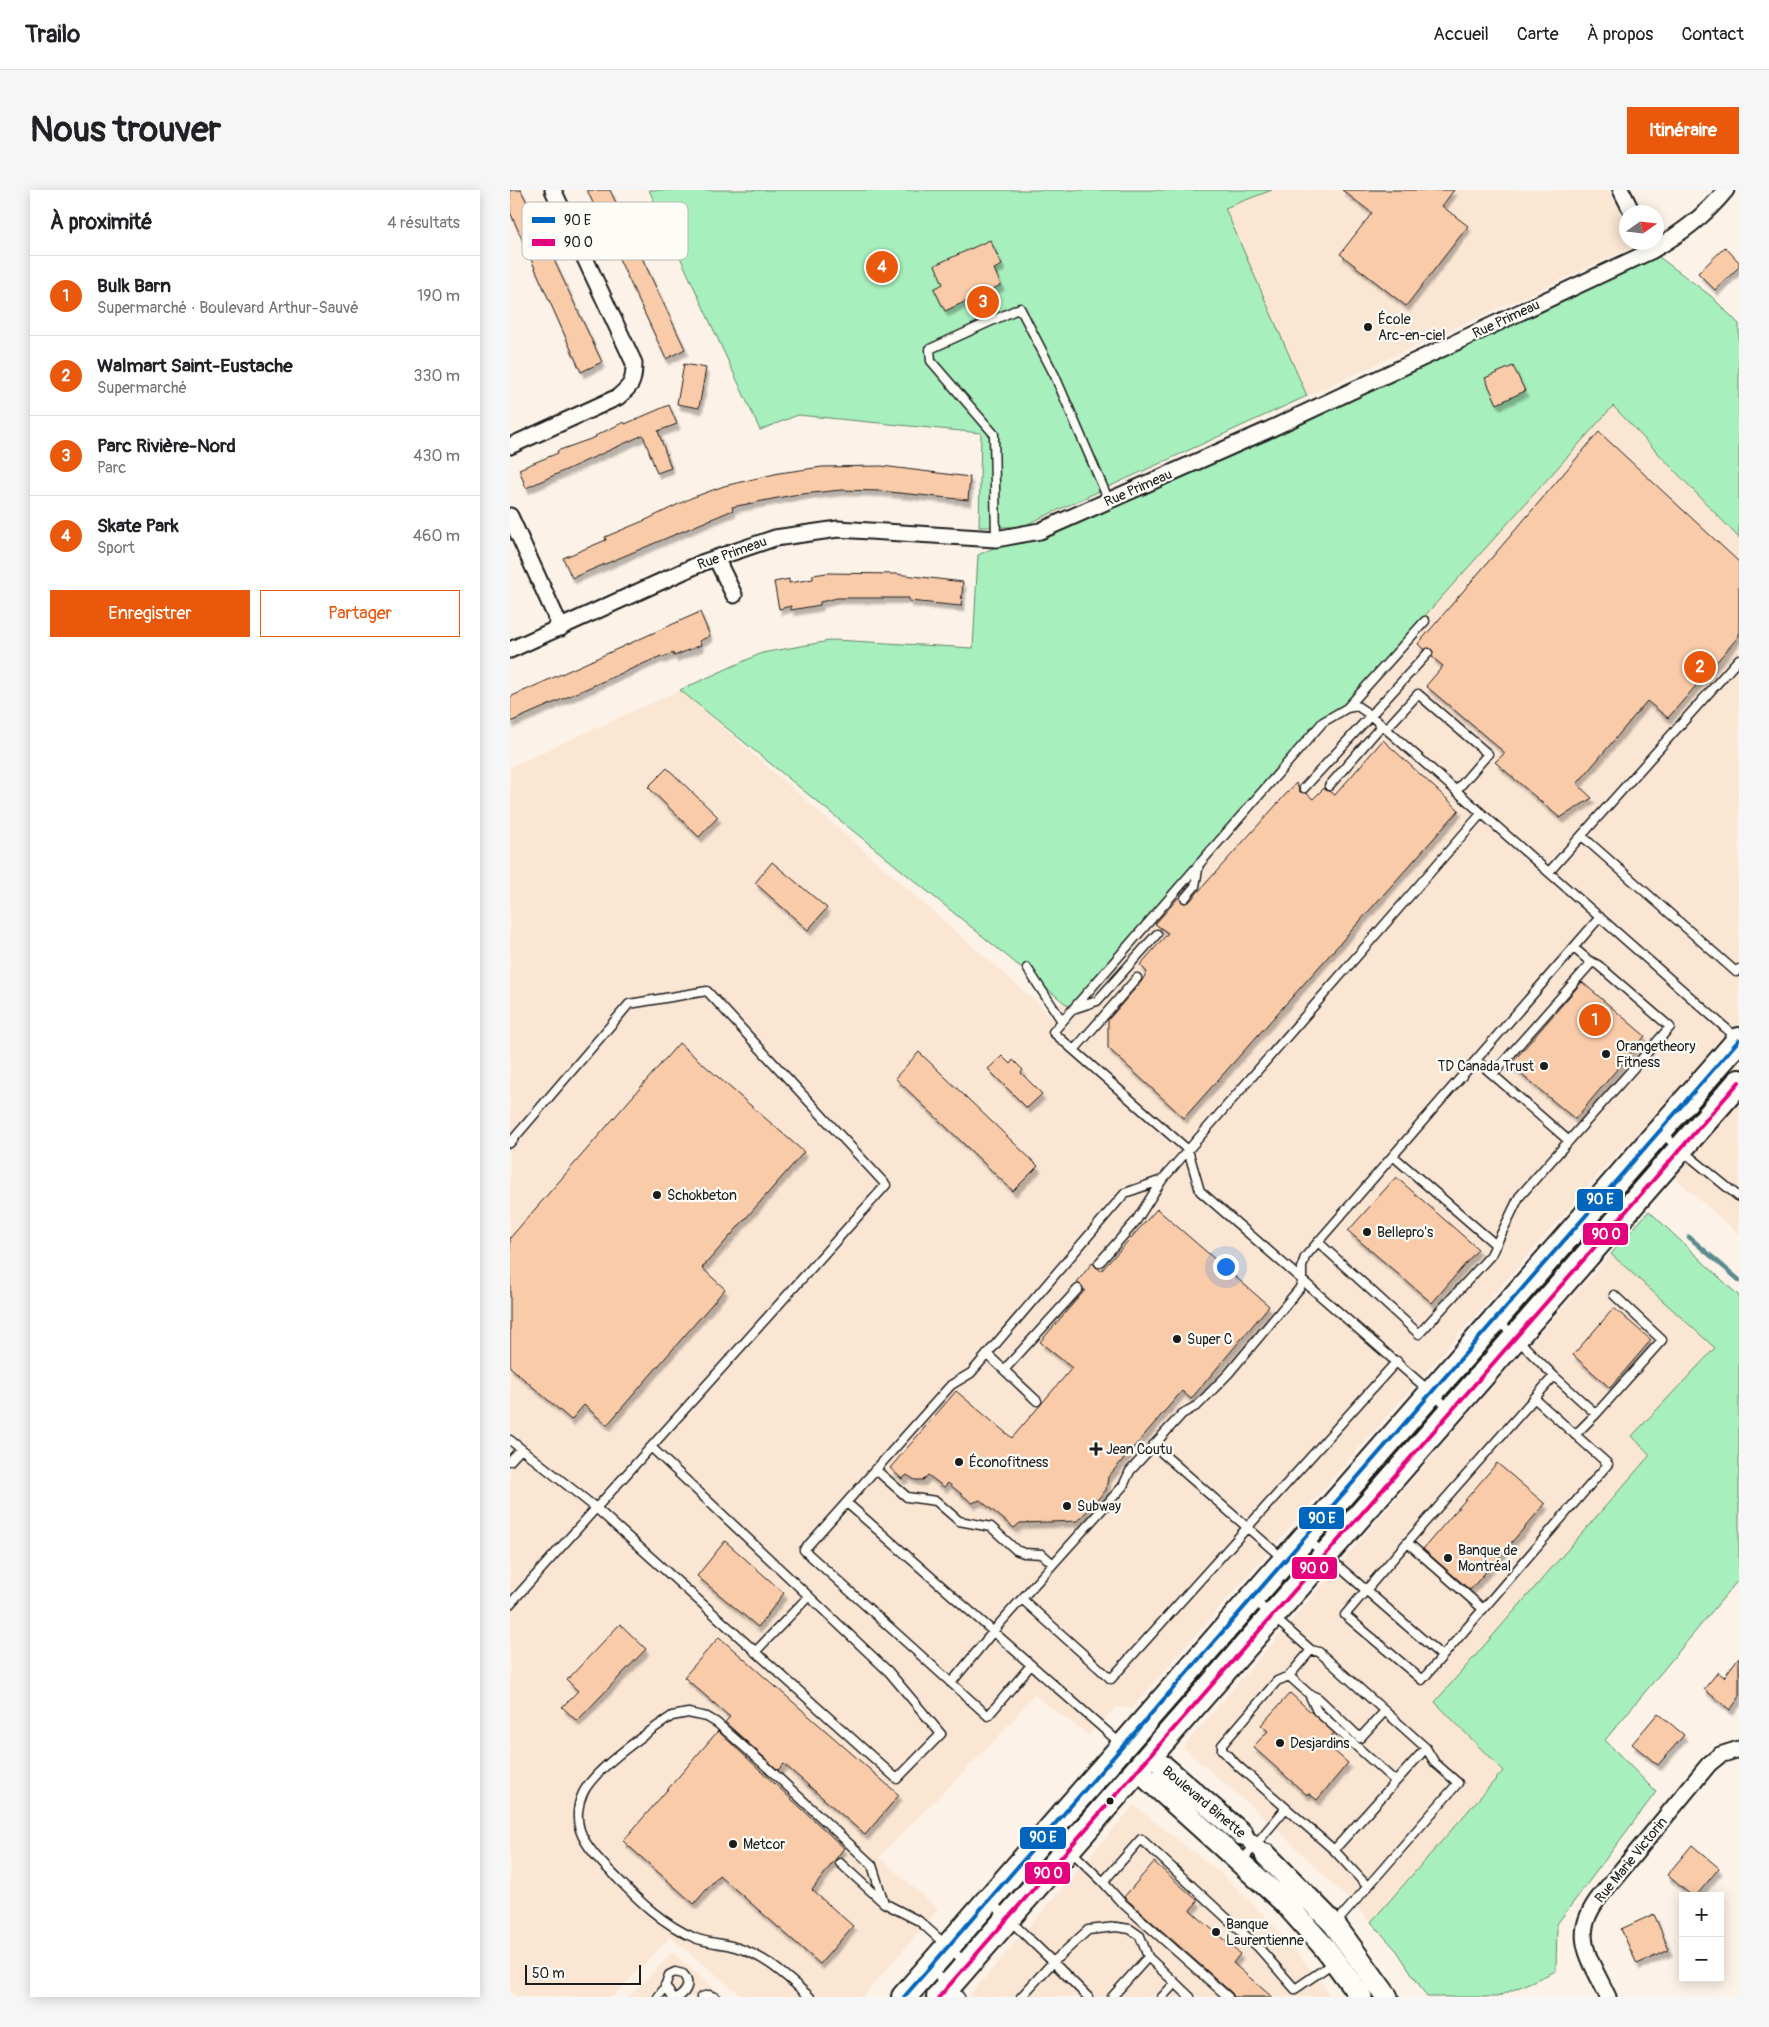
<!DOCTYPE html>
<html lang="fr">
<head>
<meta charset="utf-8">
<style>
	body { margin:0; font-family:Pangolin,sans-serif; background:#f6f6f6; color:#202124 }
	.controls { position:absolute; right:15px; bottom:15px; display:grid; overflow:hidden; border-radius:0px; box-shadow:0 2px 12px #0003 }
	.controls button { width:45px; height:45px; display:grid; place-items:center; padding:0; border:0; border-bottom:1px solid #e0e0e0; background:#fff; color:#202124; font:25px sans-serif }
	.compass { position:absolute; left:1109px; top:15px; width:45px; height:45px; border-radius:50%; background:#fff; box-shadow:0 2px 12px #0003; rotate:76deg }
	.scale { position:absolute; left:15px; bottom:12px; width:116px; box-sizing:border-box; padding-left:5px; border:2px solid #1c1c1c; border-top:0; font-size:14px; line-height:18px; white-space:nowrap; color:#1c1c1c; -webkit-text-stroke:4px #fdfcf7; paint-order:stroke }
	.you { position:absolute; left:715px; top:1076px; width:18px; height:18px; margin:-12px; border:4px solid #fff; border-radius:50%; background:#1a73e8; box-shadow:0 0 0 8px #1a73e833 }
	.badge { display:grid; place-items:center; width:32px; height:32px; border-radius:50%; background:#ea580c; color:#fff; font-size:16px; font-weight:700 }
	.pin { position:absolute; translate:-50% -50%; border:2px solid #fff; box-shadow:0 1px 5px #0006 }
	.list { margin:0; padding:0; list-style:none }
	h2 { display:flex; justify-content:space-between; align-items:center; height:65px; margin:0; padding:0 20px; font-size:21px }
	h2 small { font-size:16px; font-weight:400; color:#757577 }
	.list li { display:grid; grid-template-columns:32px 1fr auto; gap:15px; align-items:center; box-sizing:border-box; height:80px; padding:0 20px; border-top:1px solid #e0e0e0 }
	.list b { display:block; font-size:19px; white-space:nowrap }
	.list p { margin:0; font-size:16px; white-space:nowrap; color:#757577 }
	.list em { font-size:16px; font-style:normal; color:#757577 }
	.actions { display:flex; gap:10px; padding:15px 20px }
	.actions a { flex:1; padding:11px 0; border:1px solid #ea580c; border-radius:0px; text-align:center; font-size:18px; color:#ea580c }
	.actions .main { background:#ea580c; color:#fff }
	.map { position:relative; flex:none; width:1229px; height:1807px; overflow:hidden; border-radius:0px }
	header { display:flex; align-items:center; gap:30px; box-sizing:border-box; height:70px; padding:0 25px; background:#fff; border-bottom:1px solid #e0e0e0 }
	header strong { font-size:24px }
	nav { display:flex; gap:28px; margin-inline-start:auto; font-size:18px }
	.intro { display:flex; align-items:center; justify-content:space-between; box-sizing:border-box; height:120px; padding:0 30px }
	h1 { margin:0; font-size:35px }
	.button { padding:12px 22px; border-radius:0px; background:#ea580c; color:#fff; font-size:18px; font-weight:700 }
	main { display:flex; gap:30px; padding:0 30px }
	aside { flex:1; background:#fff; border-radius:0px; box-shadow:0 2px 12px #0003 }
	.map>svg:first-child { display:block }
	.built { fill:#fbe6d4 }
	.green { fill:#a7efbc; stroke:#62866c }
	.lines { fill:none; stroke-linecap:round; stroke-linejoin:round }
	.stream { stroke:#5a8a90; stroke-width:4.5 }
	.building { fill:#facba9; stroke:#1c1c1c; filter:url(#shadow) }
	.lane-casing { stroke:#1c1c1c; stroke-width:11 }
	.street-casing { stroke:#1c1c1c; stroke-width:19 }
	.secondary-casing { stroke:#1c1c1c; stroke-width:25 }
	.primary-casing { stroke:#1c1c1c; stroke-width:28 }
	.lane { stroke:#fdfcf7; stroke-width:8 }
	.street { stroke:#fdfcf7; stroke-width:15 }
	.secondary { stroke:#fdfcf7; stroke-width:21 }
	.primary { stroke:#fdfcf7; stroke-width:24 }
	.bus-1-casing { stroke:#fdfcf7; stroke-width:8 }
	.bus-2-casing { stroke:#fdfcf7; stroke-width:8 }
	.bus-1 { stroke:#0065bd; stroke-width:4 }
	.bus-2 { stroke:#e5007d; stroke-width:4 }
	.poi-dot { fill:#1c1c1c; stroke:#fdfcf7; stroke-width:2 }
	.labels { text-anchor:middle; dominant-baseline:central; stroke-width:4.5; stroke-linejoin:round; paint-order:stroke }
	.poi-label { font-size:14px; fill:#1c1c1c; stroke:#fdfcf7; text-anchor:start }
	.street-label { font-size:14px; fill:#1c1c1c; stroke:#fdfcf7 }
	.key { fill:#fdfcf7; stroke:#bab9b5; stroke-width:1 }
	.key-label { font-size:14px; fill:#1c1c1c }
	.line-badge { stroke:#fdfcf7; stroke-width:2 }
	.badge-label { font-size:14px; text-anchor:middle; font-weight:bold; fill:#fff }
</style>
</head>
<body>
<header>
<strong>Trailo</strong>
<nav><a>Accueil</a><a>Carte</a><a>À propos</a><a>Contact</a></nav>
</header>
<div class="intro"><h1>Nous trouver</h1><a class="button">Itinéraire</a></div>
<main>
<aside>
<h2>À proximité<small>4 résultats</small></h2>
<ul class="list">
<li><span class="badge">1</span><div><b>Bulk Barn</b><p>Supermarché · Boulevard Arthur-Sauvé</p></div><em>190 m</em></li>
<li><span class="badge">2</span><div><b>Walmart Saint-Eustache</b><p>Supermarché</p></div><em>330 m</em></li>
<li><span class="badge">3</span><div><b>Parc Rivière-Nord</b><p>Parc</p></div><em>430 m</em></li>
<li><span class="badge">4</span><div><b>Skate Park</b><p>Sport</p></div><em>460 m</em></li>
</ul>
<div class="actions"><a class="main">Enregistrer</a><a>Partager</a></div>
</aside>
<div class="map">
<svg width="1229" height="1807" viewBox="0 0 1229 1807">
	<defs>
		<filter id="shadow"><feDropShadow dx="3" dy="5.5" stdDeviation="1" flood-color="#0004"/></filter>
	</defs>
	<rect width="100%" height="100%" fill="#fcf2e7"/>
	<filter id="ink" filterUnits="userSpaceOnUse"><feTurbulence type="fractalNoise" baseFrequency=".02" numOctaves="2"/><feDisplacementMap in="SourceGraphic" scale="10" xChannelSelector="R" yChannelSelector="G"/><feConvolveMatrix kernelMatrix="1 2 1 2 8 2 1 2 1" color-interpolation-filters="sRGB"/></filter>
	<g filter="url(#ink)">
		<path class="built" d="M762,0H1100L1116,37V52L1124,53L1125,56L797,206L715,18Z
			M1201,106L1229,134V1044L1120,949L622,1518L606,1517L578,1545L524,1505L488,1547L369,1667L428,1719L353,1807H233L160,1747L103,1807H8L0,1800V577L170,500L531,816L539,826Z
			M1101,1064L1205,1157L1123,1246L1140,1265L925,1512L993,1581L861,1732L766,1638L673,1557L993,1184Z
			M624,1615L720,1691L764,1736L809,1789L821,1807H458Z
			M162,1763L165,1764L214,1807H119Z"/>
		<path class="green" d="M139,0H762L715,18L797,206L511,337H469L471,243L288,225L250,240Z
			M1141,61L1201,106L1229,134V348L1103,216L562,819L170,500L252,463L325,450L463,458L468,365Z
			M1139,1021L1229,1106V1389L1095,1550L1146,1602L1047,1734L1046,1781L987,1807H917L887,1761L861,1732L993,1581L925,1512L1140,1265L1122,1246L1205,1158L1101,1064Z"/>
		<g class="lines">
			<path class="stream" d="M1179,1047L1229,1090"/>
		</g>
		<path class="building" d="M0,0H11L92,172L71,182L0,22Z
			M77,0H100L175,159L156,169Z
			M832,0H944L932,16L958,36L896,116L830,64L862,23Z
			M480,50L492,75L484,79L491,95L435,121L424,99L433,94L425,75Z
			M1215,57L1229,72V77L1205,100L1188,83Z
			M174,174L196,178L189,218L167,214Z
			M1003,176L1015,201L987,214L975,188Z
			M159,215L167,234L148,241L161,278L147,283L133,245L16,298L9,279L48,263L47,261L86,247L85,246L114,232L115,234Z
			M1089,242L1229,372V446L1158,528L1137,511L1067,594L1082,608L1050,628L985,572L995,563L916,496L933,476L922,467L923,462L921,459L914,460L908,454Z
			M372,276L460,287L458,310L370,301L331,300L283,305L222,317L223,320L62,388L53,368L96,350L95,347L138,329L181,308L214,296L269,283L312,277Z
			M317,383L386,384L453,392L451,416L399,411V408H327L310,412V415L281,420V416L269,419L264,392L279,389V393L303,389V385Z
			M190,422L200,446L189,451L191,455L164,466L163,463L151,468V466L0,532V507Z
			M873,550L949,620L674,928L598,858V830L631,792L637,782L630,775L658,743L645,734L669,707L674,713L679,712L786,593L790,602L796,603L803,609L814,598L825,605Z
			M157,578L208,627L189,647L138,597Z
			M262,672L317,718L298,740L245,693Z
			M1072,792L1135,846L1065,929L1000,875Z
			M169,853L294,962L192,1078L215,1099L97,1235L74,1215L61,1230L0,1177V1048Z
			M409,862L528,976L503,1001L385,888Z
			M492,866L500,874L503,870L513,880L511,883L532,904L517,918L478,879Z
			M886,987L968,1059L922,1113L838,1041Z
			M647,1019L759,1116L681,1209L672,1201L598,1287L596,1300L568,1331L510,1333L504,1338L470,1310L462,1313L438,1293L434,1297L418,1285L413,1290H405L397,1285L392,1289L380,1278L446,1201L502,1248L562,1178L530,1152L575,1100L567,1092L582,1073L591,1081Z
			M1104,1118L1141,1150L1100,1198L1063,1165Z
			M987,1273L1035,1314L960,1400L913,1359Z
			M215,1351L274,1403L248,1437L187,1386Z
			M110,1434L136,1459L67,1531L52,1517L68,1501L57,1490Z
			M209,1447L389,1605L355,1645L274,1574L268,1580L215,1532L220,1527L174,1487Z
			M1229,1467V1508L1220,1520L1194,1499L1208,1482L1214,1487Z
			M780,1503L824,1543L819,1549L825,1554L822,1559L838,1573L807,1610L798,1603L797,1605L743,1557L758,1541L751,1535Z
			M1148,1523L1174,1545L1148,1575L1122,1554Z
			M208,1541L334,1658L302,1700L343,1736L310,1774L209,1685L184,1714L113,1651Z
			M1182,1655L1209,1678L1186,1706H1182L1157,1685Z
			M644,1672L688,1711L680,1720L730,1764L723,1773L762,1807H724L722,1803L614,1707Z
			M1144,1724L1159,1760L1127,1774L1111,1739Z"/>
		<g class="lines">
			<g class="lane-casing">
				<path id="lane" d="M486,349L484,244L421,171L420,159L510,118L545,186L599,311
					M837,518L915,431
					M876,539L908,504L978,564L946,601
					M819,596L872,535
					M794,598L918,463
					M1072,646L1226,782L1229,779
					M1039,682L1229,469
					M675,708L685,696L689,674
					M517,778L552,831
					M563,819L587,811L647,744
					M564,860L627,788
					M966,870L1059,951
					M983,884L1082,772
					M1151,943L1229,1007
					M0,953L119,814L197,801L376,995L0,1414
					M883,966L986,1055
					M808,1052L909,1144L981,1065L1009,1007L1160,837L1088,775L1078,770L1064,758
					M589,1073L626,1031L652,990
					M989,1131L1044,1186
					M477,1164L527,1211
					M494,1180L568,1099
					M1024,1208L1098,1274L912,1490L835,1425C903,1344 974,1265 1044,1186L1086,1224L1152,1150L1104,1105
					M940,1219L690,1001L678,960L543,842L813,532L837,518L847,516L859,524L1228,849
					M1065,1245L1086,1224
					M0,1250L86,1318L387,1589L431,1544L379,1482L141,1257
					M643,1255L794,1387
					M0,1271L11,1259
					M365,1279L397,1307L426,1311L449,1331L481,1337L506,1360L514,1363L532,1364L543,1374
					M337,1313L611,1554
					M797,1349L932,1466
					M898,1353L973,1419
					M512,1409L601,1489L887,1171
					M744,1410L801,1460L779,1486L767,1491L712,1555V1560L728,1576L824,1660L858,1697
					M801,1460L809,1462L916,1558L824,1660
					M245,1462L299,1406
					M521,1475L478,1526L294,1360L441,1195L461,1183L615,1003L652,990L971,624
					M779,1486L799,1504L808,1508L850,1548L875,1521
					M441,1493L491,1432L613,1296L620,1281L672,1224L688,1215L719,1183L789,1099L792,1093V1077L795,1067L1090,727
					M799,1504L807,1521L885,1591
					M536,1650L541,1654L559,1659L593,1692L631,1649L749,1758L785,1799L823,1773
					M731,1672L776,1618
					M330,1673L374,1713L409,1731L455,1772
					M593,1692L610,1711L718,1807
					M480,1711L543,1772L511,1807
					M826,1733L948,1593L925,1573L916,1558
					M421,1779L450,1807
					M155,1795L162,1807
					M148,1807L154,1799L159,1785L165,1782L173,1784C181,1793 177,1801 169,1807
					M191,1807L199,1805L205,1807
					M300,1807C277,1787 256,1766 225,1757C212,1753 197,1753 185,1748C154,1735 129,1711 107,1688C93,1674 76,1658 70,1640C66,1628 68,1613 73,1603C85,1578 138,1542 162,1526L178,1523L197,1527L207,1533L258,1578L362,1675L374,1713
					M578,1807L543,1772L578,1740L606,1737L620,1739L630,1746L638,1767L680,1807
					M602,1807L638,1767
					M652,1807L665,1793"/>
			</g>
			<g class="street-casing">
				<path id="street" d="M1111,0L1122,22
					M0,256L108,207C122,195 124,192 124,173L43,0
					M0,326L51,438
					M206,368L224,405
					M0,460L194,372L265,348L328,339L486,349L530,341L756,241L1141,61C1170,44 1194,27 1216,0
					M732,1644L756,1665
					M1098,1807C1079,1766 1059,1745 1091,1705L1199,1574L1210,1565L1229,1559"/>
			</g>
			<g class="secondary-casing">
				<path id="secondary" d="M653,1576L732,1644
					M640,1591L774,1712L815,1758L851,1807
					M756,1665L824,1734L877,1807"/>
			</g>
			<g class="primary-casing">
				<path id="primary" d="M394,1807L1229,850
					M429,1807L1229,892"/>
			</g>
			<use href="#lane" class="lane"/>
			<use href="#street" class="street"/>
			<use href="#secondary" class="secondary"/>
			<use href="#primary" class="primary"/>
			<g class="bus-1-casing">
				<path id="bus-1" d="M394,1807L1229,850"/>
			</g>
			<g class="bus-2-casing">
				<path id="bus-2" d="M429,1807L1229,892"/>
			</g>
			<use href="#bus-1" class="bus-1"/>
			<use href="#bus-2" class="bus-2"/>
		</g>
	</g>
	<g class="poi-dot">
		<circle cx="858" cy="137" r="5"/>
		<circle cx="1096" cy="864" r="5"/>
		<circle cx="1034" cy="876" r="5"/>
		<circle cx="147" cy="1005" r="5"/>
		<circle cx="857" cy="1042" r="5"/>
		<circle cx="667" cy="1149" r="5"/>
		<path d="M583.5 1251.5h5v5h5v5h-5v5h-5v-5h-5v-5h5z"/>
		<circle cx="449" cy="1272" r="5"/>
		<circle cx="557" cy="1316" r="5"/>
		<circle cx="938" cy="1368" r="5"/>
		<circle cx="770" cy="1553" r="5"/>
		<circle cx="600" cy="1611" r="4.5"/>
		<circle cx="223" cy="1654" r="5"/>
		<circle cx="706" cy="1742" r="5"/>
	</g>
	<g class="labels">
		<g class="poi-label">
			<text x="868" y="129">École<tspan x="868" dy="16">Arc-en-ciel</tspan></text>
			<text x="1106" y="856">Orangetheory<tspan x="1106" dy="16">Fitness</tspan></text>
			<text x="1024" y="876" text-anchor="end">TD Canada Trust</text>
			<text x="157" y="1005">Schokbeton</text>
			<text x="867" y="1042">Bellepro's</text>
			<text x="677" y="1149">Super C</text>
			<text x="596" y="1259">Jean Coutu</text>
			<text x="459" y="1272">Éconofitness</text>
			<text x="567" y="1316">Subway</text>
			<text x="948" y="1360">Banque de<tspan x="948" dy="16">Montréal</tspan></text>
			<text x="780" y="1553">Desjardins</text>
			<text x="233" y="1654">Metcor</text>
			<text x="716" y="1734">Banque<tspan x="716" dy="16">Laurentienne</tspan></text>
		</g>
		<g class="street-label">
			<text transform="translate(996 129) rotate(-25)">Rue Primeau</text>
			<text transform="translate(628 298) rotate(-24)">Rue Primeau</text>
			<text transform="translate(222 363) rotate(-20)">Rue Primeau</text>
			<text transform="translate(694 1612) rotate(40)">Boulevard Binette</text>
			<text transform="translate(1121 1670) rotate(-51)">Rue Marie Victorin</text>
		</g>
	</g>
	<rect x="12" y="12" width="166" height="58" rx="8" class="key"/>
	<rect x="22" y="27" width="23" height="6" fill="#0065bd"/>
	<rect x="22" y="49" width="23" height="7" fill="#e5007d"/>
	<g class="key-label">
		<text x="54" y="35">90 E</text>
		<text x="54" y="57">90 O</text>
	</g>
	<g class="line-badge">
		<rect x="1066" y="998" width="48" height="24" rx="5" fill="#0065bd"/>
		<rect x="1072" y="1032" width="47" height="24" rx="5" fill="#e5007d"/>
		<rect x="788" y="1316" width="47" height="24" rx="5" fill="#0065bd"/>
		<rect x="781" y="1366" width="47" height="24" rx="5" fill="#e5007d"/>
		<rect x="509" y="1636" width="48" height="24" rx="5" fill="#0065bd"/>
		<rect x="514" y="1671" width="47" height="24" rx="5" fill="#e5007d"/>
	</g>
	<g class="badge-label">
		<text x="1090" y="1014">90 E</text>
		<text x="1096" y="1049">90 O</text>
		<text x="812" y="1333">90 E</text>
		<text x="804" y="1383">90 O</text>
		<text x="533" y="1652">90 E</text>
		<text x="538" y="1688">90 O</text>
	</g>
</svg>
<div class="controls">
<button>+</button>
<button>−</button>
</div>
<svg class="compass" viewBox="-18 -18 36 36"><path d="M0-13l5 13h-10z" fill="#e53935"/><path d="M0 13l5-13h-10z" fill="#757577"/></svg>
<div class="scale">50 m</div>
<div class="you"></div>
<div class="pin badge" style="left:1085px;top:830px">1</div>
<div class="pin badge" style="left:1190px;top:477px">2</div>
<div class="pin badge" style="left:473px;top:112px">3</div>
<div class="pin badge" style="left:372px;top:77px">4</div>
</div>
</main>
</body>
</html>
